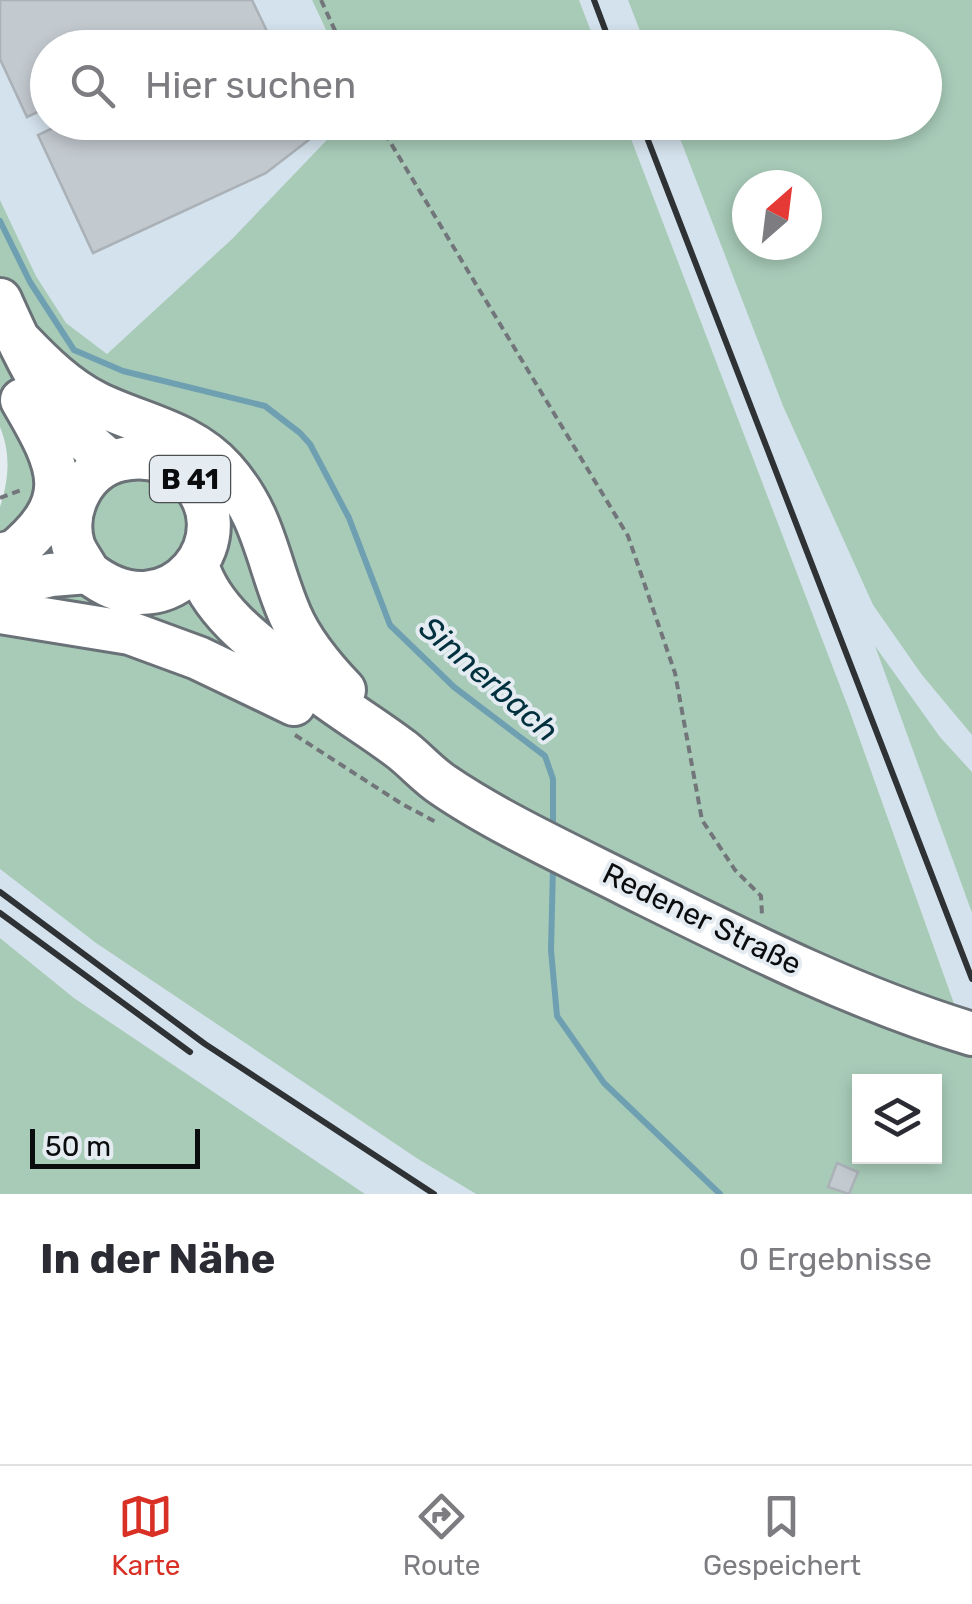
<!DOCTYPE html>
<html lang="de">
<head>
<meta charset="utf-8">
<style>
	body { margin:0; font-family:Rubik,sans-serif; background:#f7f7f7; color:#2b2b33 }
	.controls { position:absolute; right:30px; bottom:30px; display:grid; overflow:hidden; border-radius:0px; box-shadow:0 5px 15px #0003 }
	.controls button { width:90px; height:90px; display:grid; place-items:center; padding:0; border:0; border-bottom:2px solid #e1e1e2; background:#fff; color:#2b2b33; font:50px sans-serif }
	.compass { position:absolute; left:732px; top:170px; width:90px; height:90px; border-radius:50%; background:#fff; box-shadow:0 5px 15px #0003; rotate:28deg }
	.scale { position:absolute; left:30px; bottom:25px; width:170px; box-sizing:border-box; padding-left:10px; border:5px solid #0a0c0e; border-top:0; font-size:28px; line-height:35px; white-space:nowrap; color:#0a0c0e; -webkit-text-stroke:8px #e4ecf2; paint-order:stroke }
	.list { margin:0; padding:0; list-style:none }
	h2 { display:flex; justify-content:space-between; align-items:center; height:130px; margin:0; padding:0 40px; font-size:42px }
	h2 small { font-size:32px; font-weight:400; color:#7c7c81 }
	.icon { flex:none; width:55px; height:55px; fill:none; stroke:currentColor; stroke-width:2; stroke-linecap:round; stroke-linejoin:round }
	.map { position:relative; flex:none; width:972px; height:1194px; overflow:hidden }
	.search { position:absolute; background:#fff; box-shadow:0 5px 15px #0003; left:30px; right:30px; top:30px; height:110px; display:flex; align-items:center; gap:25px; box-sizing:border-box; padding:0 35px; border-radius:55px; color:#7c7c81; font-size:38px }
	.sheet { height:270px; background:#fff }
	nav { display:flex; justify-content:space-around; align-items:center; box-sizing:border-box; height:140px; border-top:2px solid #e1e1e2; background:#fff; font-size:28px; color:#7c7c81 }
	nav a { display:grid; justify-items:center; gap:5px }
	nav .on { color:#d93025 }
	.map>svg:first-child { display:block }
	.built { fill:#d4e2ed }
	.green { fill:#a8cbb8; fill-rule:evenodd }
	.lines { fill:none; stroke-linecap:round; stroke-linejoin:round }
	.stream { stroke:#6fa0b2; stroke-width:6 }
	.building { fill:#c2c9cf; stroke:#aab1b7; stroke-width:2.5 }
	.major-casing { stroke:#6a7177; stroke-width:48 }
	.highway-casing { stroke:#6a7177; stroke-width:55 }
	.path { stroke:#72767a; stroke-width:4; stroke-dasharray:8 5; stroke-linecap:butt }
	.major { stroke:#fff; stroke-width:42 }
	.highway { stroke:#fff; stroke-width:50 }
	.rail { stroke:#2f3235; stroke-width:6 }
	.labels { text-anchor:middle; dominant-baseline:central; stroke-width:8; stroke-linejoin:round; paint-order:stroke }
	.shield { fill:#e4ecf2; stroke:#4b4f52; stroke-width:2.5 }
	.shield-label { font-size:28px; font-weight:bold; fill:#0a0c0e }
	.street-label { font-size:30px; fill:#0a0c0e; stroke:#e4ecf2 }
	.water-label { font-size:32px; font-style:italic; fill:#00303e; stroke:#e4ecf2 }
</style>
</head>
<body>
<div class="map">
<svg width="972" height="1194" viewBox="0 0 972 1194">
	<rect width="100%" height="100%" fill="#e4ecf2"/>
	<path class="built" d="M0,0H312L334,47L48,48V122L343,123L232,239L107,354L66,324L36,276L0,200Z
		M579,0H628L646,47H597Z
		M625,123H674L783,406L873,605L922,675L972,735V772L940,737L877,651L972,913V1054L850,712Z
		M0,869L96,943L418,1159L476,1194H365L74,998L0,938Z"/>
	<path class="green" d="M312,0H579L597,47H334Z
		M628,0H972V735L922,675L873,605L783,406L674,123L924,122V48L646,47ZM747,185H807V245H747Z
		M343,123H625L850,712L972,1054V1194H476L418,1159L96,943L0,869V507C9,479 11,454 0,427V200L36,276L66,323L107,354L232,239ZM860,1082H934V1156H860Z
		M875,646L940,737L972,772V913Z
		M0,938L74,998L365,1194H0Z"/>
	<g class="lines">
		<path class="stream" d="M0,221L30,282L74,350L123,371L265,406L300,433L310,444L349,518L390,625L454,687L545,756L553,779V829
			M553,867L551,950L557,1016L604,1083L720,1194"/>
	</g>
	<path class="building" d="M0,0H252L275,48H48V111L46,108L27,117L0,59Z
		M53,122H309L315,135L266,173L93,253L38,135L55,127Z
		M837,1163L858,1172L849,1194L828,1187Z"/>
	<g class="lines">
		<g class="major-casing">
			<path id="major" d="M0,300C29,364 53,419 111,462
				M19,340C42,364 66,388 96,403C140,425 189,431 224,470C265,516 267,562 290,615C302,643 323,668 344,690
				M8,557C78,502 62,468 22,400
				M197,564C211,615 268,652 309,684C339,708 372,727 402,750C416,761 428,775 443,785C497,822 571,856 630,886C741,941 853,998 972,1034
				M0,587L51,575L88,572C170,638 251,532 184,474C165,458 143,454 119,460C83,469 63,510 73,545C76,554 84,564 88,572
				M0,612L130,633L198,658L294,704"/>
		</g>
		<g class="highway-casing">
			<path id="highway" d="M0,559L8,557"/>
		</g>
		<path class="path" d="M321,0L343,48
			M378,122L628,536L675,673L702,820L735,870L761,896L762,915
			M0,498L24,489
			M295,735L402,804L436,822"/>
		<use href="#major" class="major"/>
		<use href="#highway" class="highway"/>
		<path class="rail" d="M594,0L612,48
			M641,122L972,979
			M0,892L205,1044L434,1194
			M0,913L190,1052"/>
	</g>
	<g class="labels">
		<rect class="shield" x="150" y="456" width="80" height="46" rx="8"/>
		<g class="shield-label">
			<text x="190" y="479">B 41</text>
		</g>
		<g class="street-label">
			<text transform="translate(702 919) rotate(26)">Redener Straße</text>
		</g>
		<g class="water-label">
			<text transform="translate(489 679) rotate(41)">Sinnerbach</text>
		</g>
	</g>
</svg>
<div class="controls">
<button><svg class="icon" aria-label="layers" viewBox="0 0 24 24"><path d="M12 4l9 5-9 5-9-5zM3 14l9 5 9-5"/></svg></button>
</div>
<svg class="compass" viewBox="-18 -18 36 36"><path d="M0-13l5 13h-10z" fill="#e53935"/><path d="M0 13l5-13h-10z" fill="#7c7c81"/></svg>
<div class="scale">50 m</div>
<div class="search"><svg class="icon" aria-label="search" viewBox="0 0 24 24"><circle cx="10" cy="10" r="6"/><path d="M15 15l6 6"/></svg>Hier suchen</div>
</div>
<section class="sheet">
<h2>In der Nähe<small>0 Ergebnisse</small></h2>
<ul class="list">
</ul>
</section>
<nav>
<a class="on"><svg class="icon" aria-label="map" viewBox="0 0 24 24"><path d="M3 6l6-2 6 2 6-2v14l-6 2-6-2-6 2zM9 4v14M15 6v14"/></svg>Karte</a>
<a><svg class="icon" aria-label="directions" viewBox="0 0 24 24"><path d="M12 3l9 9-9 9-9-9zM9 14v-3h6M13 9l2 2-2 2"/></svg>Route</a>
<a><svg class="icon" aria-label="saved" viewBox="0 0 24 24"><path d="M7 4h10v16l-5-4-5 4z"/></svg>Gespeichert</a>
</nav>
</body>
</html>
